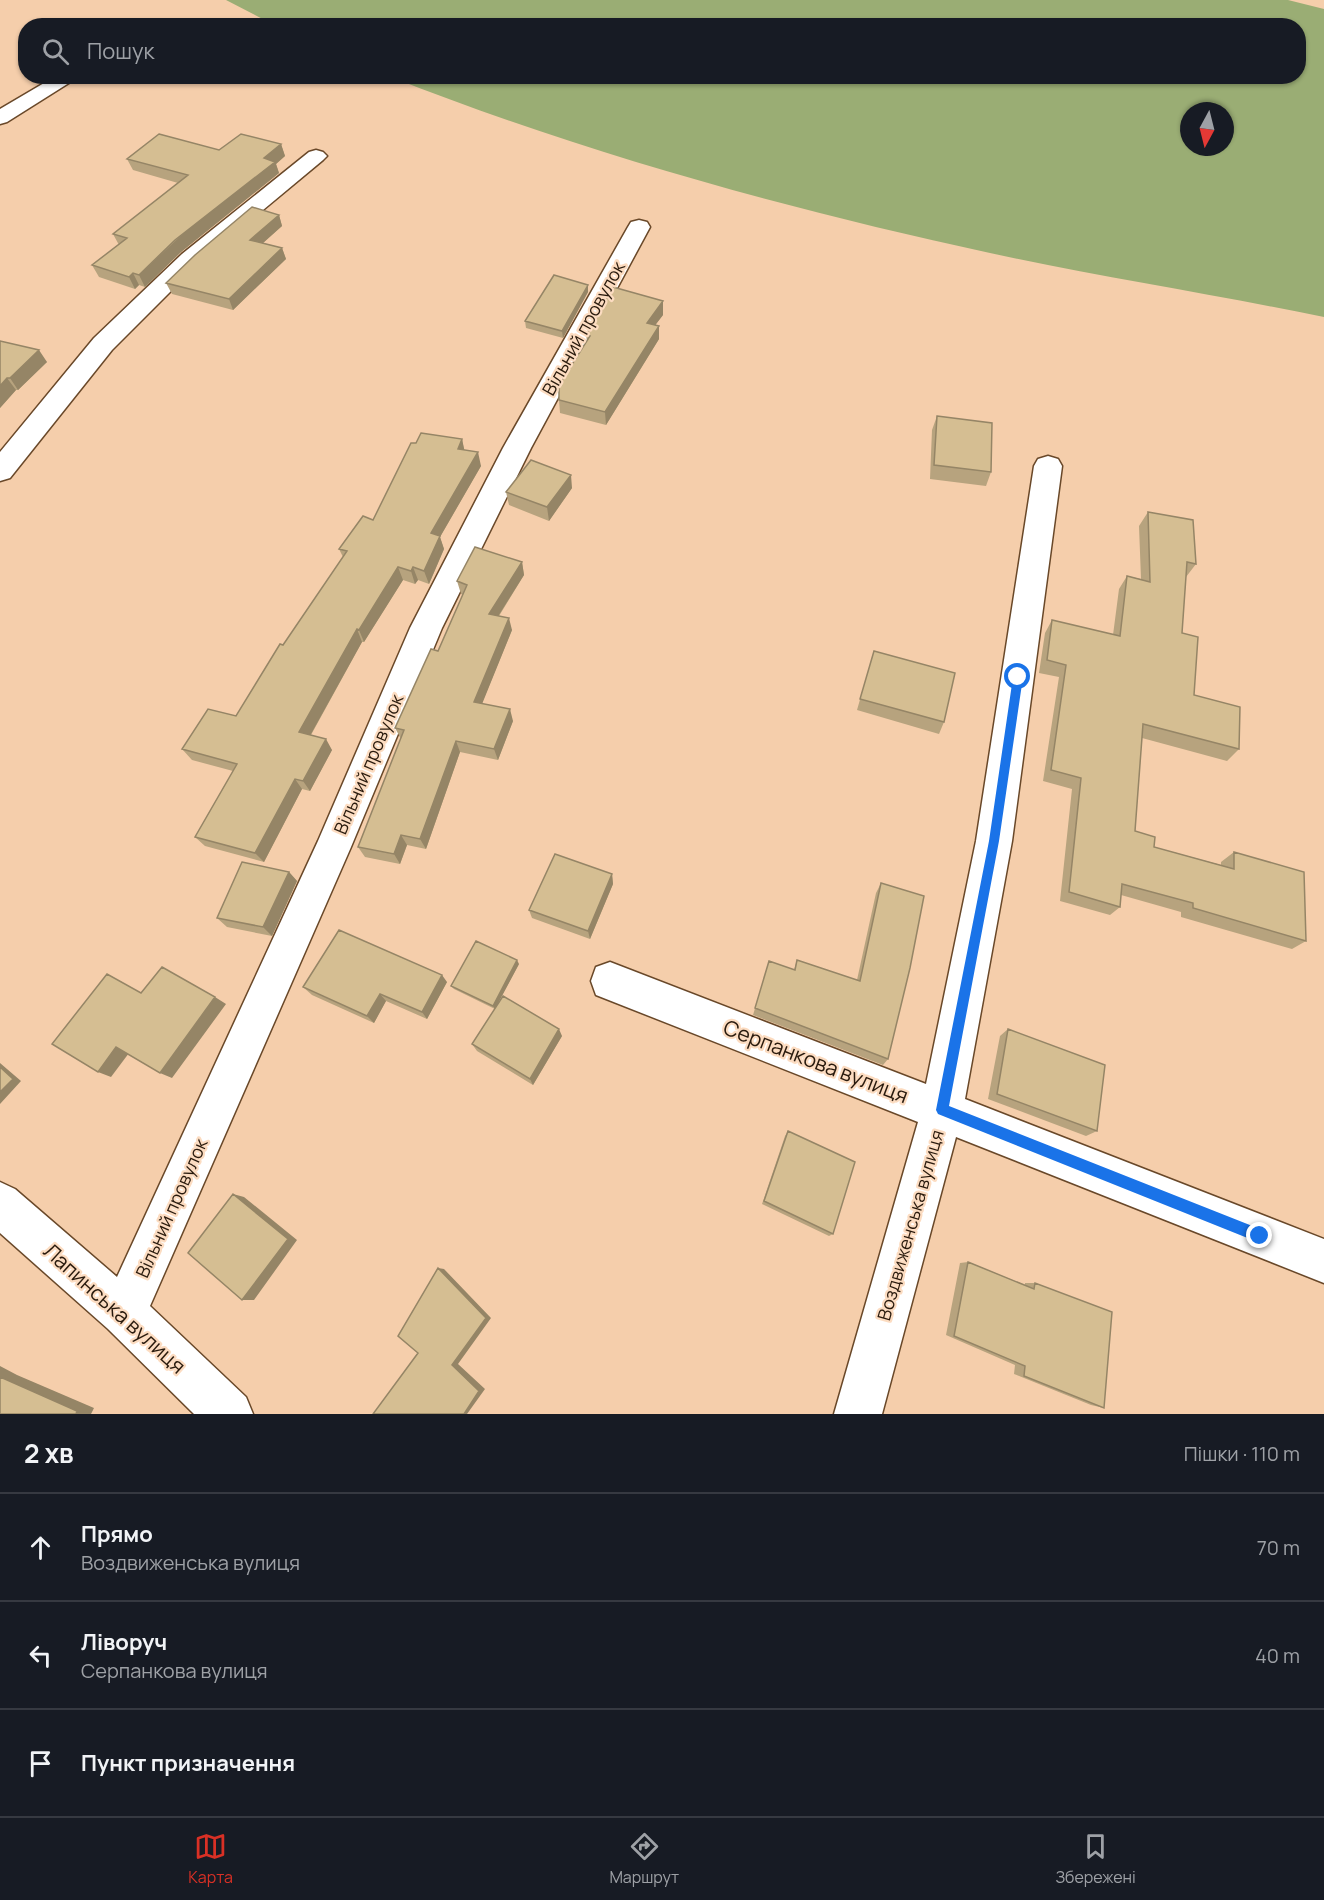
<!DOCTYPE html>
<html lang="uk">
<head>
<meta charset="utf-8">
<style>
	body { margin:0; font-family:Manrope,sans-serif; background:#242831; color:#f1f3f6 }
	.compass { position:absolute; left:1180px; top:102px; width:54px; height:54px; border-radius:50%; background:#171b24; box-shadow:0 2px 4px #0004; rotate:187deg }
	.stop { position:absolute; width:18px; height:18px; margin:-14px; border:4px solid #1a73e8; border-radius:50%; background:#fff }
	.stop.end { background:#1a73e8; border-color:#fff; box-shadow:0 2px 6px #0008 }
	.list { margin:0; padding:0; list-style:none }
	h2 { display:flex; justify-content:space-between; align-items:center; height:78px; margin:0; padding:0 24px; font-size:26px }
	h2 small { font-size:20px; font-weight:400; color:#9ea1a6 }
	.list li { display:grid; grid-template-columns:39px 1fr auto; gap:18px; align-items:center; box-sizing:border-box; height:108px; padding:0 24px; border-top:2px solid #363941 }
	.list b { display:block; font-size:22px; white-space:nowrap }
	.list p { margin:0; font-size:20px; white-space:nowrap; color:#9ea1a6 }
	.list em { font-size:20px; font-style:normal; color:#9ea1a6 }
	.icon { flex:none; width:33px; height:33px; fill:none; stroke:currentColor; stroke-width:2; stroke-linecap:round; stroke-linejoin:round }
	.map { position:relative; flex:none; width:1324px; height:1414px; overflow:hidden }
	.search { position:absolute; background:#171b24; box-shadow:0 2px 4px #0004; left:18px; right:18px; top:18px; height:66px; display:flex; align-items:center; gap:15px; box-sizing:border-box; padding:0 21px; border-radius:24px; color:#9ea1a6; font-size:22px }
	.sheet { height:402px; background:#171b24 }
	nav { display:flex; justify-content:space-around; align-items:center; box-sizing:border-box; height:84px; border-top:2px solid #363941; background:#171b24; font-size:16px; color:#9ea1a6 }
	nav a { display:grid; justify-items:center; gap:3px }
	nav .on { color:#d93025 }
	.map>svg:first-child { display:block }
	.green { fill:#9aad74; fill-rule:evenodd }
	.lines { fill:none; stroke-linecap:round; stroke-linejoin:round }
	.street-casing { stroke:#694829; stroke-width:3 }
	.street { fill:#fff; fill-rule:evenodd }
	.wall { fill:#b7a37e }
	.shaded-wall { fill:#958566 }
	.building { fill:#d5be92; stroke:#958566; stroke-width:1.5 }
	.route { fill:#1a73e8 }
	.labels { text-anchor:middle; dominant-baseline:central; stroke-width:4.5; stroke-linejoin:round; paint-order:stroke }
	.street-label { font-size:18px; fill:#291a0d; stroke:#fcdcc1 }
	.near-street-label { font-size:21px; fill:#291a0d; stroke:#fcdcc1 }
</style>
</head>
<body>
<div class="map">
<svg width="1324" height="1414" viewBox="0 0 1324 1414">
	<rect width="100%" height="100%" fill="#f5ceab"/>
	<path class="green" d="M226,0H1288L1324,9V317C1213,294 1101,277 990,253C787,209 584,153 391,77L1298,76V26H276ZM1189,111H1225V147H1189Z"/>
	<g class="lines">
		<g class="street-casing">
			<path id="street" d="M56,76H80L7,122L0,124V109Z
				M316,150L323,152L327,156L323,160L198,264L112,350L10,478L0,481V452L94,338L182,254L309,152Z
				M639,220L647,222L650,227L531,448L442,628L351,847L150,1306L246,1397L253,1414H194L108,1329L0,1233V1182L15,1189L117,1277L318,841L410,628L503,448L628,227L631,222Z
				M1048,456L1058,459L1062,466L1012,841L965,1099L1324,1239V1283L956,1137L882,1414H834L918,1122L596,995L591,981L596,967L610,962L926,1084L976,841L1034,466L1038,459Z"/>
		</g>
		<use href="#street" class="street"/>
	</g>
	<path class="wall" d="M281,144L285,156L276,164L279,173L181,252L145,287L139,285L135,289L99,277L92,265L119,245L113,234L178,183L133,170L127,159Z
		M279,215L282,226L263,243L282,248L286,259L233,310L172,294L166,283Z
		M588,285V292L563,338L526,328L525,321Z
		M663,315L655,325L659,339L606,425L560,413L559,400L587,341L586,335Z
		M0,341L47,362L18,390H16L0,408Z
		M937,416L991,472L986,486L930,479L932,430Z
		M462,439L464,450L481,466L440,537L444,549L429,584L418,580L415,584L403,580L364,642H362L311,735L332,750L310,791L302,789L264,862L205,846L195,837L233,771L192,760L182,749L236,716L343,557L339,549L373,520L416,443Z
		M572,488L549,521L509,505L506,492Z
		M1148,512L1196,564L1186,577L1182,633L1194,695L1239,749L1227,761L1142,738L1135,831L1154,847L1221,865V862L1234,852L1306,941L1292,949L1181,917V912L1121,895L1120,907L1110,915L1060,901L1072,789L1043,781L1059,677L1039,673L1045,633L1052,620L1113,635L1119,589L1127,576L1141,579L1139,526Z
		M522,562L524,575L499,616L512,630L482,703L513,721L498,760L460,752L426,849L407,845L400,864L365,857L358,847L401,739L395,728L438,651L463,595L461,594L457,581Z
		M874,651L944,722L939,734L857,710Z
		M289,872L297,881L272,936L227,927L217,918Z
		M612,874L613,884L590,939L532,918L529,910Z
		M881,883L888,1059L883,1065L753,1015L769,961L794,970L797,960L857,980L876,893Z
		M519,964L495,1008L562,1036L533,1085L477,1051L472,1044L495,1009L454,989L451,986Z
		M447,982L427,1019L386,1001L374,1023L312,995L303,987Z
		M1008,1029L1097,1131L1086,1136L988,1099L1000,1036Z
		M788,1131L833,1234L829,1236L762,1204L785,1136Z
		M968,1262L1025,1285V1283H1035L1104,1408L1091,1405L1014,1374L1015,1365L946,1335L960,1263Z"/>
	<path class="shaded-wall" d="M281,144L285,156L276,164L279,173L181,252L145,287L139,275L264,158Z
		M279,215L282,226L254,251L250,240Z
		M282,248L286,259L233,310L229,299Z
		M133,273L139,285L135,289L129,277Z
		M588,285V292L563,338L562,331Z
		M663,301V315L647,336V323Z
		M659,326V339L606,425L605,412Z
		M39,350L47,362L18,390L10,378Z
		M7,378L16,390L0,408V386Z
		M462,439L465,453L458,449Z
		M478,452L481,466L440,537L444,549L429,584L424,571L431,533Z
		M571,475L572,488L549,521L547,507Z
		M522,562L524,575L492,626L489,614Z
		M398,567L403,580L364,642L359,630Z
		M413,567L418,580L415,584L411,571Z
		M509,618L512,630L478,714L474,702Z
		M357,629L362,642L306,743L299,732Z
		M510,709L513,721L498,760L494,749Z
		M326,739L332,750L310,791L303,781Z
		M456,741L460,752L426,849L420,839Z
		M295,779L302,789L264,862L255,853Z
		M401,835L407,845L400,864L394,854Z
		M289,872L297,881L272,936L263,927Z
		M612,874L613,884L590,939L588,931Z
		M517,960L519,964L495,1009L493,1006Z
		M442,975L447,982L427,1019L422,1012Z
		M380,994L386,1001L374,1023L367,1016Z
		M215,997L226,1004L172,1078L160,1073Z
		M559,1029L562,1036L533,1085L530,1079Z
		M116,1047L129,1053L111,1077L98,1072Z
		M0,1063L21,1081L0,1104Z
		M233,1194L244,1197L297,1240L254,1300H242Z
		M438,1268L444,1269L491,1318L458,1364L485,1389L467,1414H464L452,1365Z
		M0,1366L17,1375L94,1408L91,1414H76L0,1377Z"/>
	<path class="building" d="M159,134L219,150L241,134L281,144L264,158L275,162L175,240L139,275L133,273L129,277L92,265L127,238L113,234L188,175L127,159Z
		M252,207L279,215L250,240L282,248L229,299L166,283L195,255Z
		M554,275L588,285L562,331L525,321Z
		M613,287L663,301L647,323L659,326L605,412L559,400V385L590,336L586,335Z
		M0,341L39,350L10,378H7L0,386Z
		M937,416L992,423L991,472L934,465Z
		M421,433L462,439L458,449L478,452L431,533L440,536L424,571L413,567L411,571L398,567L359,630L357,629L299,732L326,739L303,781L295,779L255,853L195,837L237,764L182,749L208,709L236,716L280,644L283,645L347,551L339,549L363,516L373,520L411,443H416Z
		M531,460L571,475L547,507L506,492Z
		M1148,512L1193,520L1196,564L1187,562L1182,633L1198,637L1194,695L1240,707L1239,749L1143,724L1135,831L1155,837L1154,847L1234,869V852L1304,872L1306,941L1193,908V903L1122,884L1120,907L1069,892L1081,778L1051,770L1066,665L1047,660L1052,620L1120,636L1127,576L1150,582Z
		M475,547L522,562L489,614L509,618L474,702L510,709L494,749L456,741L420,839L401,835L394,854L358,847L404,730L395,728L431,649L438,651L467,585L457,581Z
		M874,651L955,673L944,722L860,699Z
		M555,854L612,874L588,931L529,910Z
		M242,862L289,872L263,927L217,918Z
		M881,883L924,896L910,968L888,1059L755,1008L769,961L795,970L797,960L860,981Z
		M339,930L442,975L422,1012L380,994L367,1016L303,987Z
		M476,941L517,960L493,1006L451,986Z
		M162,967L215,997L160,1073L116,1047L98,1072L52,1044L107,974L141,993Z
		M503,996L559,1029L530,1079L472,1044Z
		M1008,1029L1105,1065L1097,1131L997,1094Z
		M0,1067L13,1079L0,1092Z
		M788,1131L855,1162L833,1234L764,1201Z
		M233,1194L288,1239L242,1300L188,1253Z
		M968,1262L1034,1289L1035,1283L1112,1312L1104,1408L1024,1376L1025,1366L954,1336Z
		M438,1268L486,1318L452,1365L479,1391L464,1414H373L418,1353L398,1336Z
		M0,1377L77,1411L76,1414H0Z"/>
	<path class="route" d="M1018,673L1023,677L999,841L949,1106L1265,1231L1267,1236L1265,1241L1260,1243L938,1114L936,1110L989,841L1013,677Z"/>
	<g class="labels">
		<g class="street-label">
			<text transform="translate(583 328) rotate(-61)">Вільний провулок</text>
			<text transform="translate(368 764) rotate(-67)">Вільний провулок</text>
			<text transform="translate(171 1208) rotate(-66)">Вільний провулок</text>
			<text transform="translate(910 1225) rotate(-74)">Воздвиженська вулиця</text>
		</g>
		<g class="near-street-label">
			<text transform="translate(816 1061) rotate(21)">Серпанкова вулиця</text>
			<text transform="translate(115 1308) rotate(42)">Лапинська вулиця</text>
		</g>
	</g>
</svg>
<svg class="compass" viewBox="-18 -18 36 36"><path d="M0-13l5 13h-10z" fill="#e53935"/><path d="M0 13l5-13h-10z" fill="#9ea1a6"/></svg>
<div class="stop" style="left:1018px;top:677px"></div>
<div class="stop end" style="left:1260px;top:1236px"></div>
<div class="search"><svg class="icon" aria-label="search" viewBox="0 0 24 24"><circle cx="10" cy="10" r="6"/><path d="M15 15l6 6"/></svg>Пошук</div>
</div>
<section class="sheet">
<h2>2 хв<small>Пішки · 110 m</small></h2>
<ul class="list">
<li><svg class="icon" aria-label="ahead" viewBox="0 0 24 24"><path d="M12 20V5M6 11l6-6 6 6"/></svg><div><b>Прямо</b><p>Воздвиженська вулиця</p></div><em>70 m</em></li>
<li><svg class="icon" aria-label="left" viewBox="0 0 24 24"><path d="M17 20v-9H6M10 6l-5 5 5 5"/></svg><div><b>Ліворуч</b><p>Серпанкова вулиця</p></div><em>40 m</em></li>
<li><svg class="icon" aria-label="arrive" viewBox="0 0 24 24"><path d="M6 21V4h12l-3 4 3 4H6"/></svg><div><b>Пункт призначення</b></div></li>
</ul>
</section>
<nav>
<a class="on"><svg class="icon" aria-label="map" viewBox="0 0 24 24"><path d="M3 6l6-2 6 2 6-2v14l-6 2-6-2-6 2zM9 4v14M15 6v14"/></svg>Карта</a>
<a><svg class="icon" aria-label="directions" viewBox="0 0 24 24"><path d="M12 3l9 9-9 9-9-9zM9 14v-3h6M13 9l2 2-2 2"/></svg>Маршрут</a>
<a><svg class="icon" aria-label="saved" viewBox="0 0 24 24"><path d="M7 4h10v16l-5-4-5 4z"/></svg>Збережені</a>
</nav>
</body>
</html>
